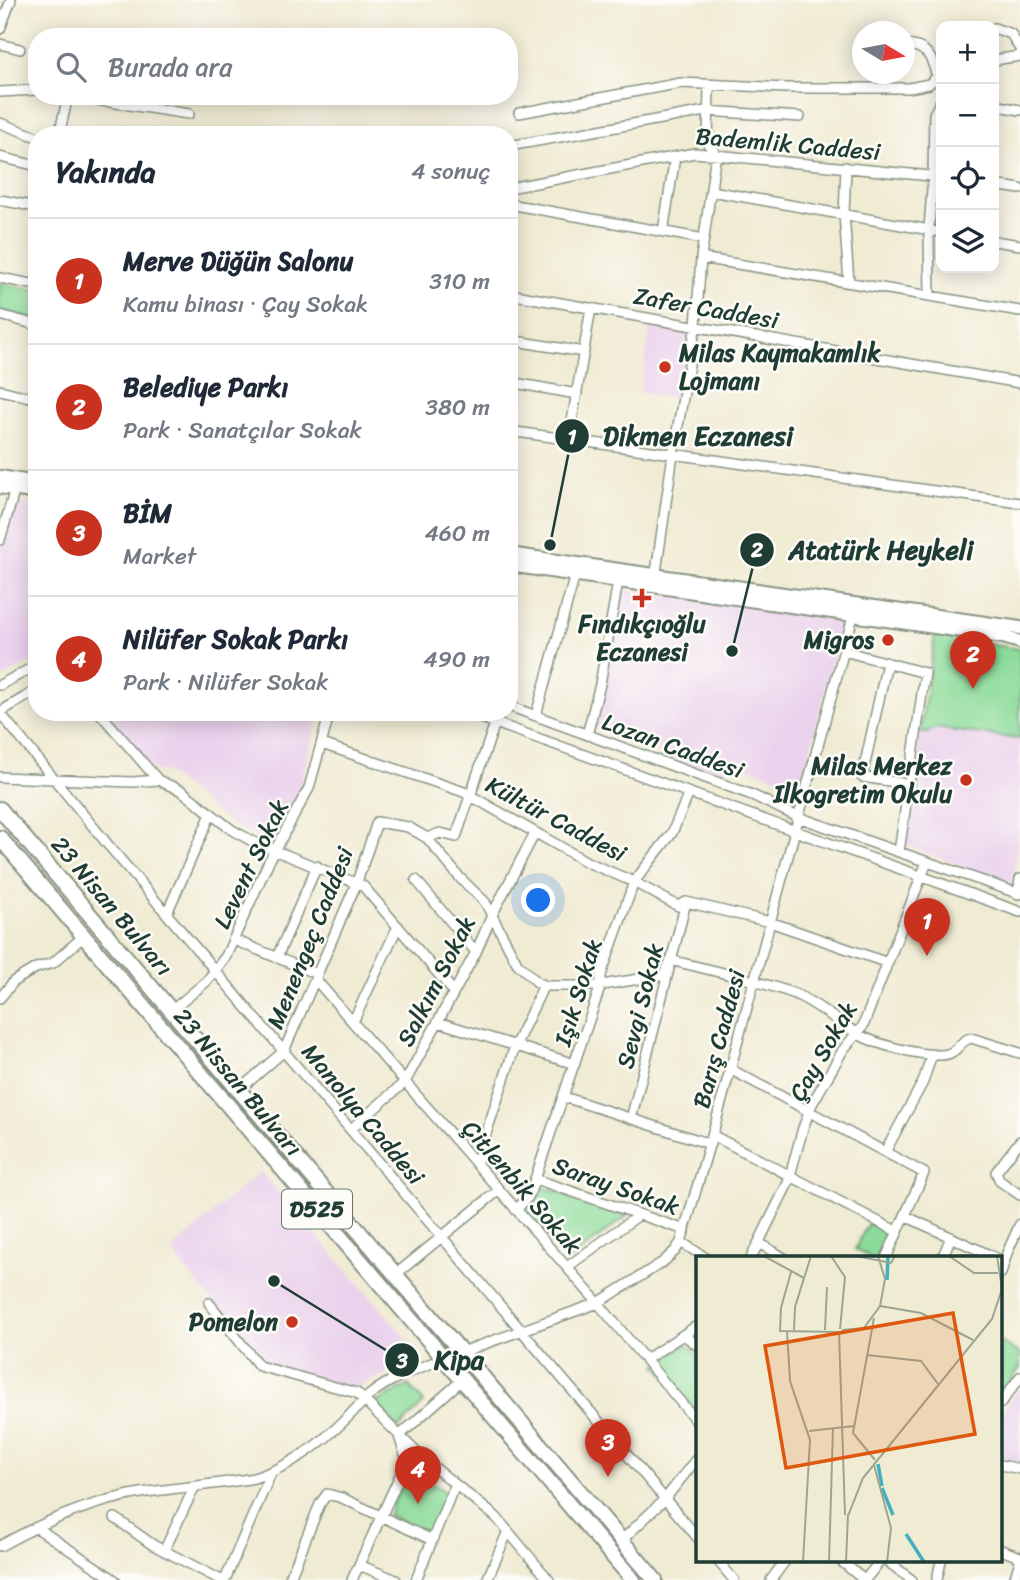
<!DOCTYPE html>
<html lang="tr">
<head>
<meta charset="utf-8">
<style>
	body { margin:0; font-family:Sriracha,sans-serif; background:#f6f6f7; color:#1f2937 }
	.controls { position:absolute; right:21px; top:21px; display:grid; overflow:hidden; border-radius:14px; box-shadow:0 4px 18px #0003 }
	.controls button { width:63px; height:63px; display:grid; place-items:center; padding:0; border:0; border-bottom:2px solid #e0e1e3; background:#fff; color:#1f2937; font:35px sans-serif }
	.compass { position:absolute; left:852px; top:21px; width:63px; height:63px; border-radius:50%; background:#fff; box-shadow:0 4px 18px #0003; rotate:100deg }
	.you { position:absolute; left:539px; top:901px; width:24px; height:24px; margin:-18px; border:5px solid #fff; border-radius:50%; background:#1a73e8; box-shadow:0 0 0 10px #1a73e833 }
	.badge { display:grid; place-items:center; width:46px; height:46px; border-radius:50%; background:#c8321e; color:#fff; font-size:23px; font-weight:700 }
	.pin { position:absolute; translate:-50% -58px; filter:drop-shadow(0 2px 4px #0008) }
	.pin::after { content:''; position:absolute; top:37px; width:24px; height:21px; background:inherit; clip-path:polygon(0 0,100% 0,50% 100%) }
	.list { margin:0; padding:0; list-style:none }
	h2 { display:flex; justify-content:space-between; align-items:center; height:91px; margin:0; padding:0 28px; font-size:30px }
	h2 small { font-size:23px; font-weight:400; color:#747a83 }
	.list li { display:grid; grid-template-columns:46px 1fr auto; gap:21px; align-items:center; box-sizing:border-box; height:126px; padding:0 28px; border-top:2px solid #e0e1e3 }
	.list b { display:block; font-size:26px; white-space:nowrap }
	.list p { margin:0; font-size:23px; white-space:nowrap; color:#747a83 }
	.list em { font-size:23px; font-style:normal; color:#747a83 }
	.icon { flex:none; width:38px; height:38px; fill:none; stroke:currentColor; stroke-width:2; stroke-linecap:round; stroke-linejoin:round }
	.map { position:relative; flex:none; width:1020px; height:1580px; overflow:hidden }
	.search { position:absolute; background:#fff; box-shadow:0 4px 18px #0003; left:28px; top:28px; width:490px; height:77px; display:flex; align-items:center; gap:18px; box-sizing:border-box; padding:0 24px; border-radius:28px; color:#747a83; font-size:26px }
	.panel { position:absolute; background:#fff; box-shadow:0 4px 18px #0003; left:28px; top:126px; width:490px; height:595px; border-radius:28px }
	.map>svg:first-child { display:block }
	.built { fill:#ead1ec }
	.green { fill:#8cdb9a; stroke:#568c67; stroke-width:2 }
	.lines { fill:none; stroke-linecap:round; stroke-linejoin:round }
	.minor-casing { stroke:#889484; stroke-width:12 }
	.major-casing { stroke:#889484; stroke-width:16 }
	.highway-casing { stroke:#889484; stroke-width:18 }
	.minor { stroke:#fff; stroke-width:9 }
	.major { stroke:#fff; stroke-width:12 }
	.highway { stroke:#fff; stroke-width:14 }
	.poi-dot { fill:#c8321e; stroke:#fdfcf7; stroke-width:2.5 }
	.labels { text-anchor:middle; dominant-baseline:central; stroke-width:5; stroke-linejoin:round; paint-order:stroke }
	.shield { fill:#fdfcf7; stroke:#62766e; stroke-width:2 }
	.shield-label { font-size:23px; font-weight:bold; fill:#1f3d34 }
	.street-label { font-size:24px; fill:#1f3d34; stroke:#fdfcf7 }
	.poi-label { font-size:24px; font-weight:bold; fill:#1f3d34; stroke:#fdfcf7; text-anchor:end }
	.inset-river { fill:none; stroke:#42b1bd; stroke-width:3.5 }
	.inset-road { fill:none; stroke:#9ca593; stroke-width:2 }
	.view { fill:#de580e; fill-opacity:0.15; stroke:#de580e; stroke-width:3.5 }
	.inset-edge { fill:none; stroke:#1f3d34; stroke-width:3.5 }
	.leader { fill:none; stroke:#1f3d34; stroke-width:2.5 }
	.callout-dot { fill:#1f3d34; stroke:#fdfcf7; stroke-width:2.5 }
	.mark-label { font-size:21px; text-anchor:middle; font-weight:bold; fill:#fff }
	.callout-label { font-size:26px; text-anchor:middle; font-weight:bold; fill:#1f3d34; stroke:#fdfcf7; stroke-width:5; stroke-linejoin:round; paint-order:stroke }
</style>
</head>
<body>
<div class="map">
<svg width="1020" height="1580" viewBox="0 0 1020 1580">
	<rect width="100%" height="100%" fill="#fdfcf7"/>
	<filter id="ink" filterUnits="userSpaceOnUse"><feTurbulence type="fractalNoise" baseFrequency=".0143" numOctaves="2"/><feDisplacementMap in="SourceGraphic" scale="14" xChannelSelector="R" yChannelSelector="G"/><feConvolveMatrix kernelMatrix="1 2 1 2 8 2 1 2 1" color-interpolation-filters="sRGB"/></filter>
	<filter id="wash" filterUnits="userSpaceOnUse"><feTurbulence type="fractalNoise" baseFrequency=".00686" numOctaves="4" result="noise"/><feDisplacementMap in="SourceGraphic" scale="28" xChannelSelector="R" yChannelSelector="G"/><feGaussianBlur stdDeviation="1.57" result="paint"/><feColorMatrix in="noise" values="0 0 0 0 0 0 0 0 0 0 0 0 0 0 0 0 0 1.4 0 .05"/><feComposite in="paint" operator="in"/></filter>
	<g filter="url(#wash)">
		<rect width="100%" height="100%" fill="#f0ebd3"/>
		<path class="built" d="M651,321L692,328L681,399L640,393Z
			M16,504L37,507V659L0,679V556Z
			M622,589L843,621L801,785L729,761L725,779L593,728L607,675Z
			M103,712H320L296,799L265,839L233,826L164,771L156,772Z
			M935,728L1020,739V821L1012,885L903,844L920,733H927Z
			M260,1171L423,1357L354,1389L264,1364L171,1251Z
			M1020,1386V1462L1001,1458V1413Z"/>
		<path class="green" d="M0,283L37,290V320L0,310Z
			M935,635L1020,649V739L935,728L927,733H920Z
			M537,1185L627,1216L568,1261L525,1210Z
			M868,1223L891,1235L880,1258H872L855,1249Z
			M1001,1342L1020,1354V1368L1001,1393Z
			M686,1344L698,1354V1414L657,1365Z
			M409,1385L424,1403L398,1429L375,1403Z
			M409,1469L447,1493L430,1534L388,1515Z"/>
	</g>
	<g filter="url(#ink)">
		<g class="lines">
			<g class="minor-casing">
				<path id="minor" d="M994,28L1011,34L1020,49
					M0,29L11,0
					M0,44L20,49
					M904,45C927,45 932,57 937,77
					M994,60L1020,56
					M0,92L37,90
					M70,96L189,114
					M994,105L1020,110
					M519,113L681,83L786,88H909L929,84L941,73
					M0,123L37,137
					M59,135L68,96
					M509,146L706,111L800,117
					M0,157L37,166
					M846,167L844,214L849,282
					M994,185L1020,189
					M509,188L695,153L941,177
					M711,191L941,232
					M0,200L37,207
					M509,204L704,239
					M663,232L675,157
					M994,241L1020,245
					M701,258L1020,311
					M0,278L37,285
					M509,294L1020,383
					M930,296L929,229L933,176L934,114L941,101
					M0,315L37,325
					M509,340L584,352
					M509,382L577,394
					M0,390L37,399
					M509,431L1020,503
					M569,439L591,308
					M0,540L15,489
					M655,579L673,454L696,325L701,258L716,154L708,144L709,84
					M844,651L925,673L899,852
					M887,663L862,777L909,784
					M0,685L37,665
					M509,706L752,795L798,817L1020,894
					M0,712L37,690
					M99,712L158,780L182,791L232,830L254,842L363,886L454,992
					M465,712L1020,912
					M0,713L109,846L698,1538
					M536,715L575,575
					M587,735L600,684L619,576
					M322,744L464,792L587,862L634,882L678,906L686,902L770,922L888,963
					M0,777L132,782L158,780
					M427,838L440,833L456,837L495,723
					M416,880L476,952
					M1018,894L1020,879
					M167,913L211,814
					M234,940L317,974
					M277,957L317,866
					M315,979L598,1303L698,1423
					M0,998L14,981L36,968L53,963L84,936
					M171,1011L207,981L226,956L268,863L309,788L330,712
					M353,1022L398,926
					M438,1022L575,1064
					M730,1069L924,1173L886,1258
					M238,1091L284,1051L357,882L377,822L408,827L427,838L460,878L485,902L517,963L538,983L547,986H596L664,975L671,960C712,971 755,979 795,994C818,1004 836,1021 858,1034C876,1045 919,1055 940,1055C959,1055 957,1041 971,1038L1020,1053
					M564,1097L710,1144
					M631,1119L686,902
					M351,1129L405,1082L476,952L493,913L535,833
					M712,1135L898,1232
					M1020,1141L996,1172L1000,1181L1020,1195
					M885,1152L923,1082L932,1054
					M476,1164L515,1046L544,985
					M535,1179L685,1230
					M516,1210L528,1197L535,1179L601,985V975L634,882L672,833L689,793
					M905,1216L996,1258
					M681,1242L706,1258
					M759,1243L784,1258
					M751,1258L788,1183L803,1128L812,1104L843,1050L863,1026L927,862
					M942,1258L951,1237
					M567,1267L639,1215
					M1001,1273L1007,1253L1020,1224
					M395,1275L499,1190
					M209,1303L259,1366L357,1393L420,1456L496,1517L549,1580
					M684,1335L698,1346
					M462,1352L598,1303L663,1262L675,1251L681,1242L717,1118L854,613
					M645,1360L698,1325
					M1001,1403L1020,1377
					M1001,1465L1020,1469
					M115,1518L153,1545L221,1580
					M37,1528L115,1580
					M621,1541L665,1499L698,1457
					M0,1546C43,1522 93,1501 141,1493C179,1487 216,1485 254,1478C290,1467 321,1444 348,1417C356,1409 363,1401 371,1394C392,1377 420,1368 444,1358
					M1001,1550L1020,1557
					M164,1551L194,1488
					M718,1561L734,1580
					M841,1561L864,1580
					M887,1561L912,1580
					M359,1565L396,1580
					M225,1580L271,1473
					M289,1580L320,1504L327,1494L342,1498L432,1540
					M352,1580L407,1460L399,1436L463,1379
					M416,1580L455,1484
					M487,1580L508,1531
					M771,1580L785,1561
					M865,1580L880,1561
					M937,1580L941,1561
					M1014,1580L1020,1561"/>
			</g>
			<g class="major-casing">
				<path id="major" d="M0,477L37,483
					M0,487L37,493
					M509,554L1020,628
					M509,565L1003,637L1020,642"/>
			</g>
			<g class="highway-casing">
				<path id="highway" d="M0,809L655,1580
					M0,838L633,1580"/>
			</g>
			<use href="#minor" class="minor"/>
			<use href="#major" class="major"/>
			<use href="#highway" class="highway"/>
		</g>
	</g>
	<g class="poi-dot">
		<circle cx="665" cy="367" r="7"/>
		<path d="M638.5 587.5h7v7h7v7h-7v7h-7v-7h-7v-7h7z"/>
		<circle cx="888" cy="640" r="7"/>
		<circle cx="966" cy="780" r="7"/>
		<circle cx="292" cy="1322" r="7"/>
	</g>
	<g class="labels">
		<rect class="shield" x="282" y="1189.5" width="70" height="39" rx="5"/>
		<g class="shield-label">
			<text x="317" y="1209">D525</text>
		</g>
		<g class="street-label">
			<text transform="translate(788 144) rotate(5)">Bademlik Caddesi</text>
			<text transform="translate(706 308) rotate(10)">Zafer Caddesi</text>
			<text transform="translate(673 746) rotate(20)">Lozan Caddesi</text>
			<text transform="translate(556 819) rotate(28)">Kültür Caddesi</text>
			<text transform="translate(251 864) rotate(-64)">Levent Sokak</text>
			<text transform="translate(112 906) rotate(50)">23 Nisan Bulvarı</text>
			<text transform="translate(310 938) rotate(-68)">Menengeç Caddesi</text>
			<text transform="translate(436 981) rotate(-63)">Salkım Sokak</text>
			<text transform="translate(578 992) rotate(-73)">Işık Sokak</text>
			<text transform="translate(640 1006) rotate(-76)">Sevgi Sokak</text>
			<text transform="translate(719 1039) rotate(-75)">Barış Caddesi</text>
			<text transform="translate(823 1051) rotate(-60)">Çay Sokak</text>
			<text transform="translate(238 1082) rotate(50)">23 Nissan Bulvarı</text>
			<text transform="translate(363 1114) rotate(50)">Manolya Caddesi</text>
			<text transform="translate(616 1186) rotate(19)">Saray Sokak</text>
			<text transform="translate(522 1187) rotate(49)">Çitlenbik Sokak</text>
		</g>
		<g class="poi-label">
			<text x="679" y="353" text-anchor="start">Milas Kaymakamlık<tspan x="679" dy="28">Lojmanı</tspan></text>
			<text x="642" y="624" text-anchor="middle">Fındıkçıoğlu<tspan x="642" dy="28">Eczanesi</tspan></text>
			<text x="874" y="640">Migros</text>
			<text x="952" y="766">Milas Merkez<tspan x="952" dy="28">Ilkogretim Okulu</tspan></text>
			<text x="278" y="1322">Pomelon</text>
		</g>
	</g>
	<g transform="translate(696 1256)">
		<rect width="306" height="306" fill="#f0ebd3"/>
		<path class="inset-river" d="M191,24L192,0M182,208L186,230M186,232L197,259M210,278L228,306"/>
		<path class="inset-road" d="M68,0L108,22M135,0L149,21L144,73M160,0L195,7L199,0M253,0L278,17H302M95,16L85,52L84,75L143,76M184,50L225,57L277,84M178,62L157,177L179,204M168,72L184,50L189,23L182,0M98,74L99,51L115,0M129,74L131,31M146,74L168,72M91,75L94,125L114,184L107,306M143,76L149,259M171,99L225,105L242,128M113,175L158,170M178,209L195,272L191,306M152,260L167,222L296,63L306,33L301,0M133,306L137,172M150,306L152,258"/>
		<path class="view" d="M257,57L279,178L90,212L69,90Z"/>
		<rect width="306" height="306" class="inset-edge"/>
	</g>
	<path class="leader" d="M550 545L572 436M732 651L757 550M274 1281L402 1360"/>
	<g class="callout-dot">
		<circle cx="550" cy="545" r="7"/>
		<circle cx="732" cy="651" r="7"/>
		<circle cx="274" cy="1281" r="7"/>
		<circle cx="572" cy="436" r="18"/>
		<circle cx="757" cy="550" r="18"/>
		<circle cx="402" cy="1360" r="18"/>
	</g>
	<g class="mark-label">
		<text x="572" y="444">1</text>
		<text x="757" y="557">2</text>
		<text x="402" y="1368">3</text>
	</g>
	<g class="callout-label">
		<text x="698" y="445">Dikmen Eczanesi</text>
		<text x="881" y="559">Atatürk Heykeli</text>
		<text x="459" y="1369">Kipa</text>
	</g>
</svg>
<div class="controls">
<button>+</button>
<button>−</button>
<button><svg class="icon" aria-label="locate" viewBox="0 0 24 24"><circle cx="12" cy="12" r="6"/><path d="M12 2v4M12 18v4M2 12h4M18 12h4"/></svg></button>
<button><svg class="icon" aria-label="layers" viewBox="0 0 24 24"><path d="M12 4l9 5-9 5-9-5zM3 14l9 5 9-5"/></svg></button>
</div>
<svg class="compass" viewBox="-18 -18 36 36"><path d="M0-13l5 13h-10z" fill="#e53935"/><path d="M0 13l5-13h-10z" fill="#747a83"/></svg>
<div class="you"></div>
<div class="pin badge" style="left:927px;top:956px">1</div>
<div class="pin badge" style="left:973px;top:689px">2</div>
<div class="pin badge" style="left:608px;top:1477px">3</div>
<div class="pin badge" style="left:418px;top:1504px">4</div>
<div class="search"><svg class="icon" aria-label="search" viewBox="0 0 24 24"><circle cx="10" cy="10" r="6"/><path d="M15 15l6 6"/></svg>Burada ara</div>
<section class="panel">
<h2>Yakında<small>4 sonuç</small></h2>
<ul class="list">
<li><span class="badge">1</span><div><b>Merve Düğün Salonu</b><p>Kamu binası · Çay Sokak</p></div><em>310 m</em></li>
<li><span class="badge">2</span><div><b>Belediye Parkı</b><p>Park · Sanatçılar Sokak</p></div><em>380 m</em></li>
<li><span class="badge">3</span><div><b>BİM</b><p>Market</p></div><em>460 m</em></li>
<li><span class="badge">4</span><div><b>Nilüfer Sokak Parkı</b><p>Park · Nilüfer Sokak</p></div><em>490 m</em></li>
</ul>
</section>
</div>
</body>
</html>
